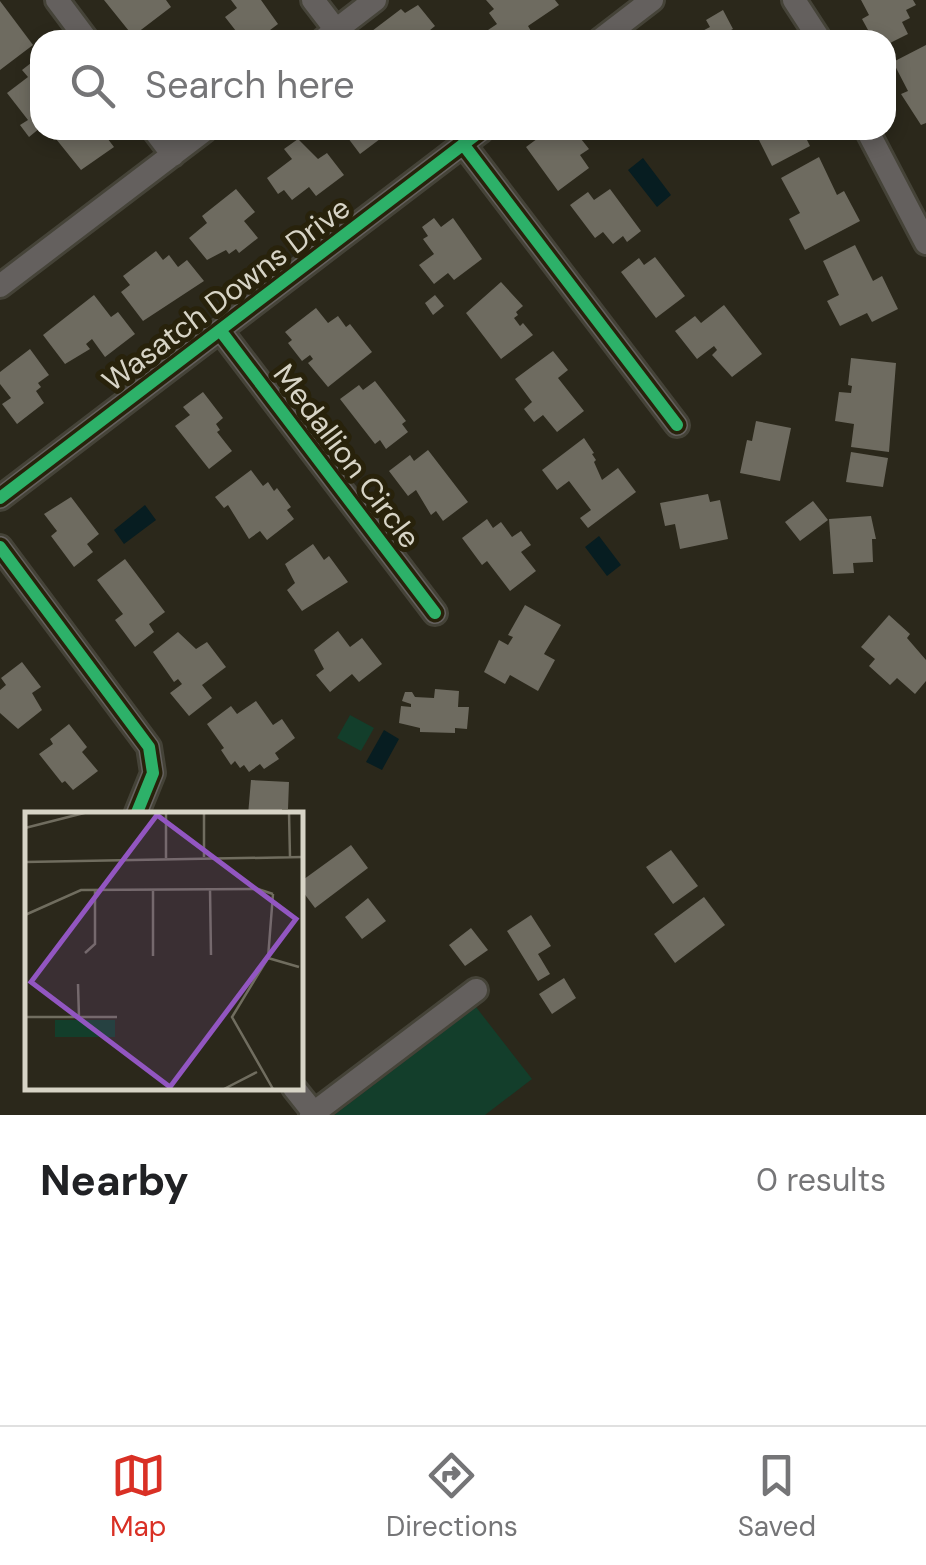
<!DOCTYPE html>
<html lang="en">
<head>
<meta charset="utf-8">
<style>
	body { margin:0; font-family:"DM Sans",sans-serif; background:#f2f2f2; color:#202124 }
	.list { margin:0; padding:0; list-style:none }
	h2 { display:flex; justify-content:space-between; align-items:center; height:130px; margin:0; padding:0 40px; font-size:42px }
	h2 small { font-size:32px; font-weight:400; color:#757577 }
	.icon { flex:none; width:55px; height:55px; fill:none; stroke:currentColor; stroke-width:2; stroke-linecap:round; stroke-linejoin:round }
	.map { position:relative; flex:none; width:926px; height:1115px; overflow:hidden }
	.search { position:absolute; background:#fff; box-shadow:0 5px 15px #0003; left:30px; right:30px; top:30px; height:110px; display:flex; align-items:center; gap:25px; box-sizing:border-box; padding:0 35px; border-radius:30px; color:#757577; font-size:38px }
	.sheet { height:310px; background:#fff }
	nav { display:flex; justify-content:space-around; align-items:center; box-sizing:border-box; height:140px; border-top:2px solid #e0e0e0; background:#fff; font-size:28px; color:#757577 }
	nav a { display:grid; justify-items:center; gap:5px }
	nav .on { color:#d93025 }
	.map>svg:first-child { display:block }
	.green { fill:#133e2b }
	.water { fill:#071d21 }
	.building { fill:#6e6b60 }
	.lines { fill:none; stroke-linecap:round; stroke-linejoin:round }
	.minor-casing { stroke:#454338; stroke-width:28 }
	.minor { stroke:#64605e; stroke-width:22 }
	.cycleway-casing { stroke:#28220b; stroke-width:19 }
	.cycleway { stroke:#2db169; stroke-width:12 }
	.labels { text-anchor:middle; dominant-baseline:central; stroke-width:10; stroke-linejoin:round; paint-order:stroke }
	.street-label { font-size:30px; fill:#d7d4c6; stroke:#28220b }
	.inset-road { fill:none; stroke:#706d5f; stroke-width:2.5 }
	.view { fill:#9256c1; fill-opacity:0.15; stroke:#9256c1; stroke-width:5 }
	.inset-edge { fill:none; stroke:#d7d4c6; stroke-width:5 }
</style>
</head>
<body>
<div class="map">
<svg width="926" height="1115" viewBox="0 0 926 1115">
	<rect width="100%" height="100%" fill="#2b281b"/>
	<path class="green" d="M350,715L374,728L361,751L337,738Z
		M476,1007L532,1079L485,1115H334Z"/>
	<path class="water" d="M643,158L671,195L657,207L628,170Z
		M145,505L156,520L124,544L114,530Z
		M599,536L621,565L607,576L585,547Z
		M384,730L399,739L382,770L366,762Z"/>
	<path class="building" d="M104,0H166L171,7L133,36Z
		M231,0H261L278,24L257,40H243L225,17L237,8Z
		M486,0H555L559,5L528,26L531,31L519,40H495L488,30L497,24L489,13L494,9Z
		M861,0H913L916,5L906,10L910,18L902,22L908,34L886,45V40L873,39L862,19L869,15Z
		M0,1L33,45L0,70Z
		M418,5L435,26L418,40H373L368,34L401,9L405,13Z
		M723,10L733,29L727,32L731,40H685L710,27L706,20Z
		M926,45V123L921,125L901,94L908,91L893,62Z
		M40,56V128L29,137L20,125L28,120L7,93L28,77L22,70Z
		M57,130H101L114,147L81,170L52,134Z
		M350,130H385L388,133L360,154L345,134Z
		M549,130H574L589,149L580,155L589,168L558,191L526,147Z
		M758,130H802L810,146L772,166L759,140L762,138Z
		M298,139L318,159L327,153L344,175L316,196L309,187L292,200L284,190L278,194L267,178L292,159L284,149Z
		M819,157L837,195L844,191L860,221L805,250L789,219L800,213L781,178Z
		M236,189L255,212L244,221L258,238L239,253L236,249L229,254L226,250L207,260L189,238L207,223L202,216Z
		M610,189L641,231L627,242L623,236L613,244L603,232L595,238L570,205L588,192L594,200Z
		M434,218L441,227L453,218L482,259L454,280L448,273L434,284L419,265L434,254L423,239L428,236L422,227Z
		M855,245L873,281L882,276L898,309L872,322L867,313L840,326L827,301L839,295L823,261Z
		M156,251L163,260L169,255L178,267L187,260L204,281L143,321L121,292L130,285L123,276Z
		M655,257L685,296L656,318L621,272L639,258L644,265Z
		M501,282L523,306L516,312L518,315L514,318L520,326L523,323L533,335L501,359L466,313Z
		M94,295L111,317L118,312L135,334L105,357L92,339L86,344L90,349L65,364L43,335Z
		M435,295L444,306L433,315L425,303Z
		M724,305L762,354L732,377L712,355L717,350L714,346L697,359L675,331L695,316L701,323Z
		M316,308L328,323L338,316L346,327L350,324L372,352L328,387L308,363L313,359L310,355L302,361L288,343L292,340L285,332Z
		M30,349L49,375L38,383L41,387L36,391L44,403L17,424L2,404L11,398L0,384V372Z
		M553,351L568,370L558,378L584,411L557,432L543,415L534,422L524,409L532,402L515,379Z
		M851,358L896,363L889,452L851,447L854,424L835,421L839,392L851,393L852,386L848,385Z
		M375,381L406,421L402,424L408,432L386,449L380,440L375,444L340,399L359,385L363,390Z
		M203,392L223,418L216,424L220,430L217,432L232,451L209,469L175,426L190,415L183,407Z
		M756,421L791,428L780,481L740,473L747,440L752,441Z
		M584,438L594,453L592,454L596,460L594,462L602,480L618,468L636,492L588,528L580,518L591,510L569,481L557,490L542,470Z
		M428,450L468,502L443,521L436,511L431,515L416,490L408,496L389,471L410,455L414,461Z
		M851,452L888,458L883,487L846,482Z
		M251,470L263,486L268,482L274,491L277,488L291,507L287,510L294,519L267,540L260,531L249,539L228,505L224,508L215,497Z
		M708,494L710,502L720,500L728,539L680,549L675,524L665,526L660,503Z
		M71,497L99,534L87,544L93,552L74,567L51,536L57,531L44,514Z
		M813,501L828,520L800,541L785,522Z
		M871,516L876,539H872L873,562L853,563L854,573L833,574L829,519Z
		M487,519L493,528L501,522L512,537L521,531L531,545L521,552L536,571L510,591L487,561L482,565L462,538Z
		M313,544L324,560L329,556L348,582L302,611L287,590L295,583L285,564Z
		M125,559L165,612L149,624L154,632L135,647L115,620L123,614L97,580Z
		M525,605L561,625L544,654L555,660L538,691L510,675L505,684L484,672L499,640L508,645L513,637L508,635Z
		M889,615L910,634L907,638L926,660V681L915,694L897,678L890,685L869,666L875,659L861,647Z
		M338,631L350,647L362,638L382,664L359,682L352,674L330,692L316,675L324,669L314,650Z
		M178,632L196,649L207,642L226,667L202,685L212,698L189,716L170,693L182,684L178,679L174,682L153,652Z
		M22,662L41,687L32,693L42,710L18,729L0,713V690L6,685L1,678Z
		M435,689L459,691L458,707H469L467,729L455,728V733L420,732V728L399,723L401,706L411,707V704L402,701L405,692H412L415,697L434,698Z
		M256,701L273,725L282,719L295,738L275,753L279,759L264,769L260,764L249,772L244,765L240,768L235,761L231,765L221,750L224,748L207,724L231,706L237,714Z
		M69,724L87,747L82,752L98,771L73,790L65,781L62,783L39,754L53,744L50,739Z
		M251,780L289,782L288,809H282V815H248Z
		M351,845L368,868L315,908L300,888V882Z
		M671,850L698,886L673,904L646,867Z
		M704,897L725,925L675,963L654,934Z
		M368,898L386,921L362,939L345,917Z
		M531,915L551,946L538,954L550,974L538,981L507,931Z
		M471,928L488,950L465,966L449,945Z
		M564,978L576,998L552,1014L539,994Z"/>
	<g class="lines">
		<g class="minor-casing">
			<path id="minor" d="M57,0L87,40
				M313,0L336,30
				M794,0L820,40
				M323,40L375,0
				M600,40L652,0
				M154,130L173,155
				M867,130L926,243
				M463,144L677,425
				M0,286L205,130
				M220,330L435,613
				M0,498L482,130
				M0,547L149,747L153,773L136,815
				M294,1088L314,1113
				M311,1115L476,990"/>
		</g>
		<use href="#minor" class="minor"/>
		<g class="cycleway-casing">
			<path id="cycleway" d="M463,144L677,425
				M220,330L435,613
				M0,498L482,130
				M0,547L149,747L153,773L136,815"/>
		</g>
		<use href="#cycleway" class="cycleway"/>
	</g>
	<g class="labels">
		<g class="street-label">
			<text transform="translate(226 294) rotate(-37)">Wasatch Downs Drive</text>
			<text transform="translate(347 456) rotate(53)">Medallion Circle</text>
		</g>
	</g>
	<g transform="translate(25 812)">
		<rect width="278" height="278" fill="#2b281b"/>
		<path d="M30,208H90V225H30Z" fill="#133e2b"/>
		<path class="inset-road" d="M264,0L265,45M0,16L63,0M179,45V0M141,46V0M0,50L278,45M128,77V144M185,77L186,143M248,82L243,146L207,205L248,277M0,103L56,78L233,77L248,82M60,141L70,132V78M278,141V186M243,146L274,155M53,172L54,205M0,205H92M199,277L232,260"/>
		<path class="view" d="M132,3L271,107L145,275L6,170Z"/>
		<rect width="278" height="278" class="inset-edge"/>
	</g>
</svg>
<div class="search"><svg class="icon" aria-label="search" viewBox="0 0 24 24"><circle cx="10" cy="10" r="6"/><path d="M15 15l6 6"/></svg>Search here</div>
</div>
<section class="sheet">
<h2>Nearby<small>0 results</small></h2>
<ul class="list">
</ul>
</section>
<nav>
<a class="on"><svg class="icon" aria-label="map" viewBox="0 0 24 24"><path d="M3 6l6-2 6 2 6-2v14l-6 2-6-2-6 2zM9 4v14M15 6v14"/></svg>Map</a>
<a><svg class="icon" aria-label="directions" viewBox="0 0 24 24"><path d="M12 3l9 9-9 9-9-9zM9 14v-3h6M13 9l2 2-2 2"/></svg>Directions</a>
<a><svg class="icon" aria-label="saved" viewBox="0 0 24 24"><path d="M7 4h10v16l-5-4-5 4z"/></svg>Saved</a>
</nav>
</body>
</html>
